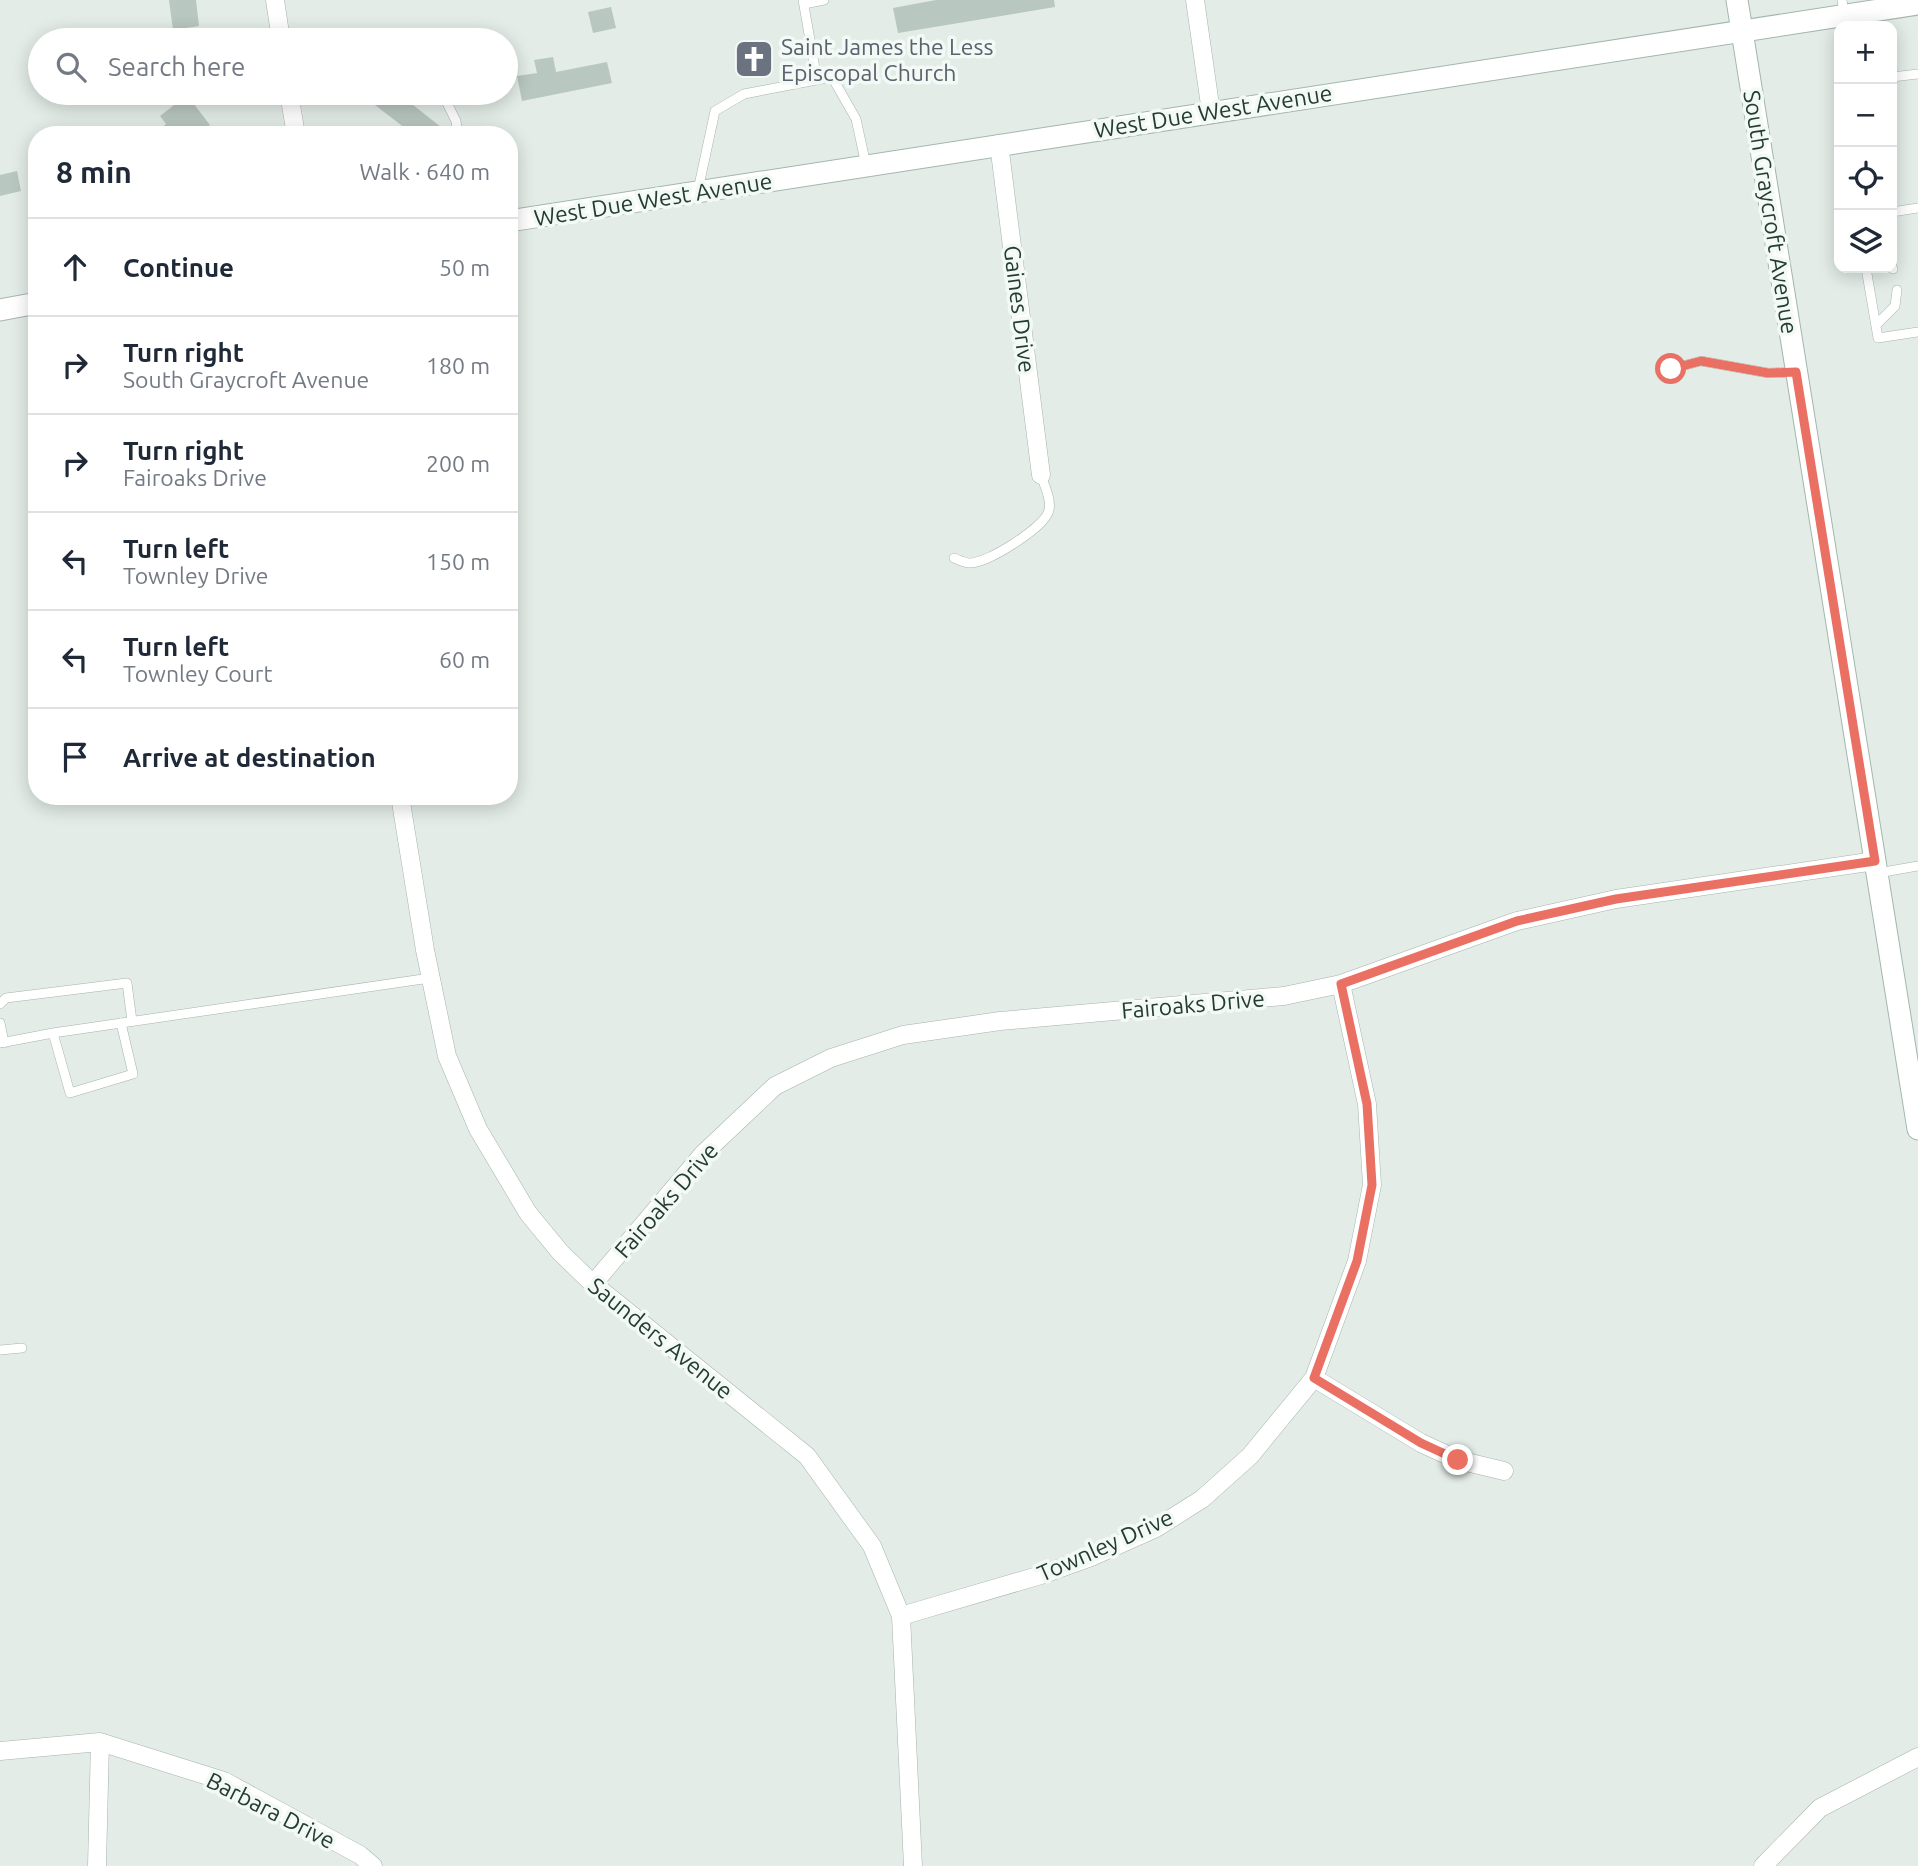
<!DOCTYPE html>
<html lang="en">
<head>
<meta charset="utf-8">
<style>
	body { margin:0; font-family:Ubuntu,sans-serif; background:#f6f6f7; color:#1f2937 }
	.controls { position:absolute; right:21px; top:21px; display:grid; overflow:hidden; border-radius:14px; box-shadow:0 4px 18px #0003 }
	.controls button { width:63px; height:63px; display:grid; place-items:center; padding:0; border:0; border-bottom:2px solid #e0e1e3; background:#fff; color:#1f2937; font:35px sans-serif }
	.stop { position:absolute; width:21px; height:21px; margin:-16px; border:5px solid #ea7063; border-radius:50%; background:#fff }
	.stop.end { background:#ea7063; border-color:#fff; box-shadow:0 2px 7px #0008 }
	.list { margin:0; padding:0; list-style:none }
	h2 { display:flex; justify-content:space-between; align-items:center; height:91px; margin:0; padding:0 28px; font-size:30px }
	h2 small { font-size:23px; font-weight:400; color:#747a83 }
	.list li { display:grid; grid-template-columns:46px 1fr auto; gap:21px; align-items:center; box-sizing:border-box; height:98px; padding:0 28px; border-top:2px solid #e0e1e3 }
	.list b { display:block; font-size:26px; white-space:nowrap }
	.list p { margin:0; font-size:23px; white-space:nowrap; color:#747a83 }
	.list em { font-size:23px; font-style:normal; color:#747a83 }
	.icon { flex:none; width:38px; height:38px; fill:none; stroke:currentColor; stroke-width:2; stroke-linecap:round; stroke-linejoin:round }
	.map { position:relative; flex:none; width:1918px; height:1866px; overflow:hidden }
	.search { position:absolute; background:#fff; box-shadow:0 4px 18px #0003; left:28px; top:28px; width:490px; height:77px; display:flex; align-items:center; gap:18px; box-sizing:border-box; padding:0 24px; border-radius:38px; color:#747a83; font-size:26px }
	.panel { position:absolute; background:#fff; box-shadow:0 4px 18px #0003; left:28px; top:126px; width:490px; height:679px; border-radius:28px }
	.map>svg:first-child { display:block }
	.building { fill:#b8c7bf }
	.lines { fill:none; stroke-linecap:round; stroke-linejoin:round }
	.service-casing { stroke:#a6b4ad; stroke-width:10 }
	.minor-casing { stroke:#a6b4ad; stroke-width:19 }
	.secondary-casing { stroke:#a2b7ad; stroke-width:23 }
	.service { stroke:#fff; stroke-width:9 }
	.minor { stroke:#fff; stroke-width:18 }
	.secondary { stroke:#fff; stroke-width:21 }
	.route { stroke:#ea7063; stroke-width:9 }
	.labels { text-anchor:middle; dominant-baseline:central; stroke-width:7; stroke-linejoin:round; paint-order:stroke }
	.worship-label { font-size:23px; fill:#5b616d; stroke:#f3f9f5; text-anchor:start }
	.street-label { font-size:23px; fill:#243c32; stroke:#f3f9f5 }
</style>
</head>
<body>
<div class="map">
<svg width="1918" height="1866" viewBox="0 0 1918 1866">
	<rect width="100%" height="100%" fill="#e3ece7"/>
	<path class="building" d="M169,0H196L199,26L173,30Z
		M936,0H1054L1055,7L898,33L893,8Z
		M611,7L616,28L593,33L588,12Z
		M553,57L556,72L607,62L612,83L522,101L517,76L537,73L534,60Z
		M378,93H398L451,135H414L371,102Z
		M187,95L210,125L197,135H153L166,124L160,116Z
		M17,171L21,191L0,196V175Z"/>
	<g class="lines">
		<g class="service-casing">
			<path id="service" d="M803,0L817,80
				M1842,0L1844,15
				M804,4L824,0
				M1892,77L1918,74
				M442,93L456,121L458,135
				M698,190L715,111L744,94L832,77L856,119L866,165
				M1892,212L1918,208
				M1892,267L1893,269
				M1866,268L1878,338L1918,332
				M1876,325L1895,306L1897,290
				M1671,369L1701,361L1768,373L1796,372
				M954,558C959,560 964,563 970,563C988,563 1041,529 1048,513C1053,502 1044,485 1041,475
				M1878,873L1918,866
				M0,1004L6,998L127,983L132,1021
				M0,1023L4,1043
				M53,1033L70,1093L133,1074L121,1023
				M0,1043L53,1033L430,978
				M0,1350L22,1348"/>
		</g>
		<g class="minor-casing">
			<path id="minor" d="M275,0L281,40
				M1195,0L1211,112
				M289,93L296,135
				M999,144L1041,475
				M400,796L425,950L447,1056L478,1129L528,1213L560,1252L593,1284L807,1456L872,1546L901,1616L913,1866
				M593,1284L703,1154L775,1086L831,1058L903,1035L1000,1021L1284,996L1341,984L1517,921L1616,899L1875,861
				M1314,1378L1421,1443L1458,1460L1504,1471
				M901,1616L1041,1575L1091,1557L1156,1528L1202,1499L1250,1456L1314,1378L1357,1261L1372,1185L1367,1104L1341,984
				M0,1751L100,1742L224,1781L360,1855L373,1866
				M97,1866L100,1742
				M1763,1866L1820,1808L1918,1757"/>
		</g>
		<g class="secondary-casing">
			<path id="secondary" d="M1737,0L1918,1129
				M509,221L1918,4
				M0,310L37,303"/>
		</g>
		<use href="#service" class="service"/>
		<use href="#minor" class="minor"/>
		<use href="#secondary" class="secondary"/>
	</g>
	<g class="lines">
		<path class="route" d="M1458,1460L1421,1443L1314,1378L1357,1261L1372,1185L1367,1104L1341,984L1517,921L1616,899L1875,861L1796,372L1768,373L1701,361L1671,369"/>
	</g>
	<defs>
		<g id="church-square" transform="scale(2.0125)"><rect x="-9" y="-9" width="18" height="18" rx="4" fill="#6b7280" stroke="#f3f9f5"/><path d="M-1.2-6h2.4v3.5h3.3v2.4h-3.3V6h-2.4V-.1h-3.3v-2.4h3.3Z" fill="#fff"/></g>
	</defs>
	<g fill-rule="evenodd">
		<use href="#church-square" x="754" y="59"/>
	</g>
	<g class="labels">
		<g class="worship-label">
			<text x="781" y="46">Saint James the Less<tspan x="781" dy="26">Episcopal Church</tspan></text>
		</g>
		<g class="street-label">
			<text transform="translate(1213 111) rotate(-9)">West Due West Avenue</text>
			<text transform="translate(653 199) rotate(-9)">West Due West Avenue</text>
			<text transform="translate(1771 212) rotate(81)">South Graycroft Avenue</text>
			<text transform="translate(1020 309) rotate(83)">Gaines Drive</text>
			<text transform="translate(1193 1004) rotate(-5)">Fairoaks Drive</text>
			<text transform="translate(666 1200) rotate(-49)">Fairoaks Drive</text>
			<text transform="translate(661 1338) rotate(39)">Saunders Avenue</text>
			<text transform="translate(1105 1545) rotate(-24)">Townley Drive</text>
			<text transform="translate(271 1810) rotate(27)">Barbara Drive</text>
		</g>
	</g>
</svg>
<div class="controls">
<button>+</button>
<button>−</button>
<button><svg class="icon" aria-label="locate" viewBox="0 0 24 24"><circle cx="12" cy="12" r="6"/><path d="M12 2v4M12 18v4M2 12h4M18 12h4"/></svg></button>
<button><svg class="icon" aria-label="layers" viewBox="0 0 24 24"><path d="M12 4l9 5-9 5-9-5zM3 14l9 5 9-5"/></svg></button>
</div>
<div class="stop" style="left:1671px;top:369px"></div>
<div class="stop end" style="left:1458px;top:1460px"></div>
<div class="search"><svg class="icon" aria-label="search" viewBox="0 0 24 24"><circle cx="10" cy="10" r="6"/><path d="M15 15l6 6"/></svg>Search here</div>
<section class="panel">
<h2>8 min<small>Walk · 640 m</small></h2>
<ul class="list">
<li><svg class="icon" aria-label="ahead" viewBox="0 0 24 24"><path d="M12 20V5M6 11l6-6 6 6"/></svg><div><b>Continue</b></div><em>50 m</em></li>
<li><svg class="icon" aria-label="right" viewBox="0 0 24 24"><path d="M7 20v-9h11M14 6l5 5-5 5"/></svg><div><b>Turn right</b><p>South Graycroft Avenue</p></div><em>180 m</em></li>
<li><svg class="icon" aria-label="right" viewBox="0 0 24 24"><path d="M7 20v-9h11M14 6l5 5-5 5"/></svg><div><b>Turn right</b><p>Fairoaks Drive</p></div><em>200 m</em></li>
<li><svg class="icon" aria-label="left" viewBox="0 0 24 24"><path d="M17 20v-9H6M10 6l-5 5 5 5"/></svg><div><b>Turn left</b><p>Townley Drive</p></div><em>150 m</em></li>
<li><svg class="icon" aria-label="left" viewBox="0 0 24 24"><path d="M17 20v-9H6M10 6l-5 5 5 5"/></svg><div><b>Turn left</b><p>Townley Court</p></div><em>60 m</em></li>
<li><svg class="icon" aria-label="arrive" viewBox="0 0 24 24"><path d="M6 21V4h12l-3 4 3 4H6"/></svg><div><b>Arrive at destination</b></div></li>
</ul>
</section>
</div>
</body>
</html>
